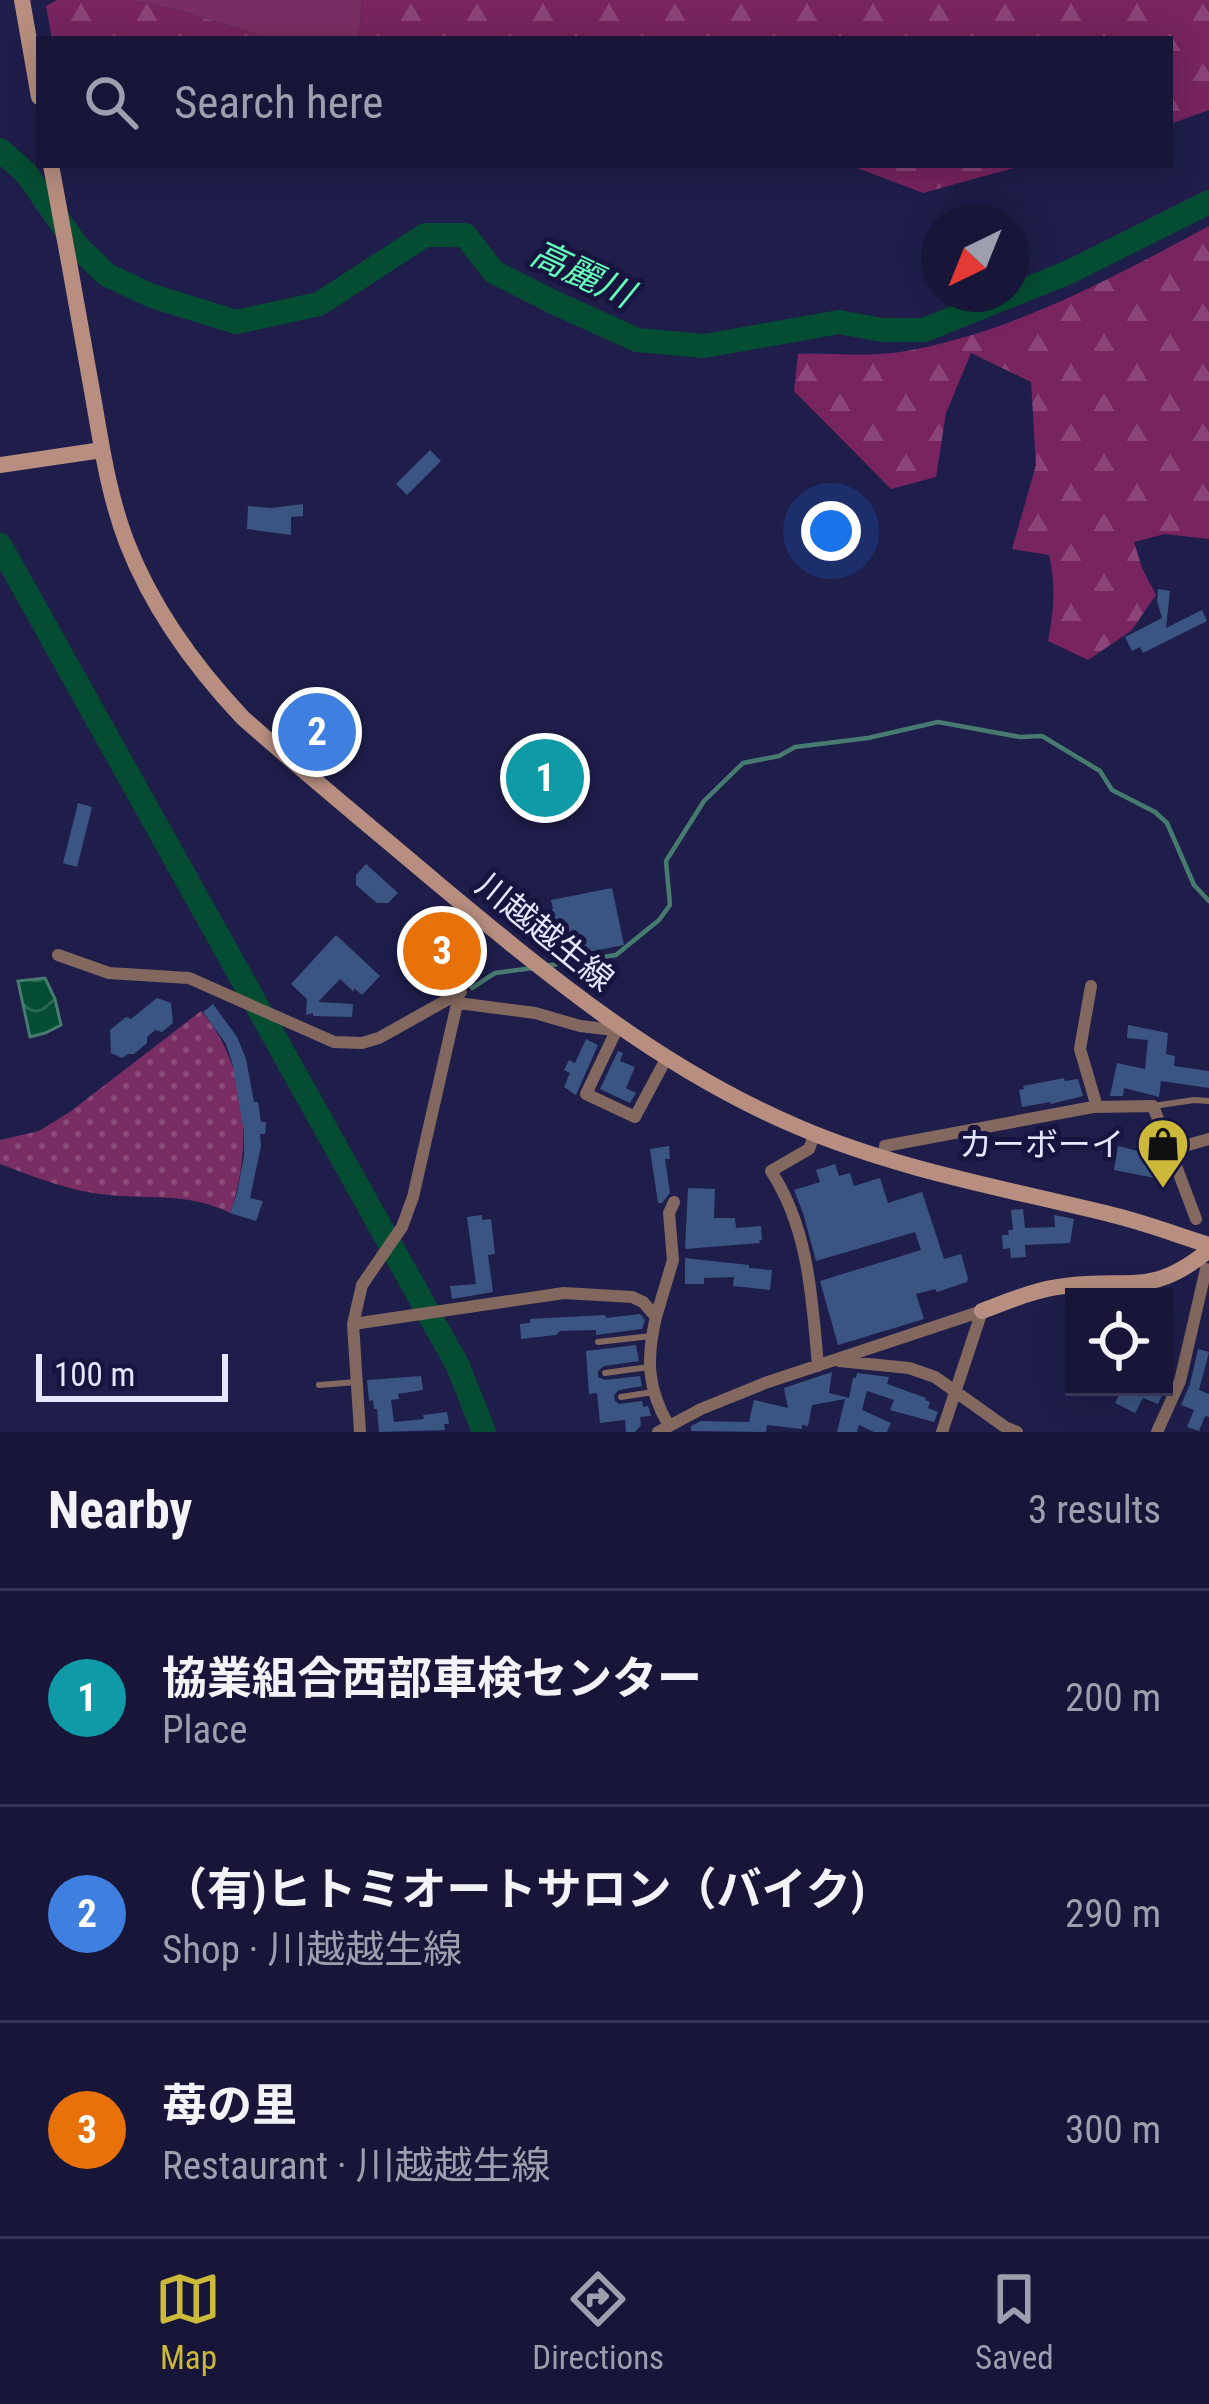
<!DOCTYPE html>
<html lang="en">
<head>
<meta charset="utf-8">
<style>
	body { margin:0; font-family:"Roboto Condensed","Noto Sans JP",sans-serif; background:#242343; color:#f1f3f6 }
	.controls { position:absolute; right:36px; bottom:36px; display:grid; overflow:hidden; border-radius:0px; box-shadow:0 6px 30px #0003 }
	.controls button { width:108px; height:108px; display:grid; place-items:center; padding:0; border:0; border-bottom:3px solid #363553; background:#171638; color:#f1f3f6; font:60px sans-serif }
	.compass { position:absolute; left:921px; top:204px; width:108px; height:108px; border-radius:50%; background:#171638; box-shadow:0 6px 30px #0003; rotate:223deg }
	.scale { position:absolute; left:36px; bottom:30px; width:192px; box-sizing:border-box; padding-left:12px; border:6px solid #e4e7fe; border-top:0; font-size:33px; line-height:42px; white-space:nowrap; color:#e4e7fe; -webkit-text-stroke:9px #171440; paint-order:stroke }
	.you { position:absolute; left:831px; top:531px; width:42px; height:42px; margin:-30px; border:9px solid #fff; border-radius:50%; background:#1a73e8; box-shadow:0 0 0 18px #1a73e833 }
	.badge { display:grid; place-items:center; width:78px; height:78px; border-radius:50%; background:#ccb939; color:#fff; font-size:39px; font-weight:700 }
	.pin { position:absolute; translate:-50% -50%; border:6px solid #fff; box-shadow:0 3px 12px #0006 }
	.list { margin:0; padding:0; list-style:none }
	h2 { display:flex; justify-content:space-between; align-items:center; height:156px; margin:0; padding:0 48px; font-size:51px }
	h2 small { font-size:39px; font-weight:400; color:#9e9fae }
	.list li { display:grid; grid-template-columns:78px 1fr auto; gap:36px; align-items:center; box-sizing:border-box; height:216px; padding:0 48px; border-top:3px solid #363553 }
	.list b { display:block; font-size:45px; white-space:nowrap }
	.list p { margin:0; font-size:39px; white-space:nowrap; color:#9e9fae }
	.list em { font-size:39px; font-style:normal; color:#9e9fae }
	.icon { flex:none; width:66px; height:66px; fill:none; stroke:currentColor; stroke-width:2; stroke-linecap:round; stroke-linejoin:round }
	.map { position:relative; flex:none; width:1209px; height:1432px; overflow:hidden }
	.search { position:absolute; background:#171638; box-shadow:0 6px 30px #0003; left:36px; right:36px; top:36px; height:132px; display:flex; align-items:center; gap:30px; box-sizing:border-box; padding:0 42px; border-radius:0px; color:#9e9fae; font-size:45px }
	.sheet { height:804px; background:#171638 }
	nav { display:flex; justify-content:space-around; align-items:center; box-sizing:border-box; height:168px; border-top:3px solid #363553; background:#171638; font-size:33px; color:#9e9fae }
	nav a { display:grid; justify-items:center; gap:6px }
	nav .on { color:#ccb939 }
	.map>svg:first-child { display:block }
	.grass { fill:url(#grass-dots) }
	.forest { fill:url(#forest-firs) }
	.pitch { fill:#782e62 }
	.water { fill:url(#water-waves); stroke:#477b6f; stroke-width:3 }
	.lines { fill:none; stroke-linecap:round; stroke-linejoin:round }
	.stream { stroke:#477b6f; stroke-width:4.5 }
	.river { stroke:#044d32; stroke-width:24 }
	.building { fill:#3b5582 }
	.lane { stroke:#82685f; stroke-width:6 }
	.street { stroke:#82685f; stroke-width:12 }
	.secondary { stroke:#b78e7f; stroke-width:16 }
	.labels { text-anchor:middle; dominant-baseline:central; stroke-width:10; stroke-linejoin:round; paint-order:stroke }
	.street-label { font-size:33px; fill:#e4e7fe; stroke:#171440 }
	.poi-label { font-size:33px; fill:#e4e7fe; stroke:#171440; text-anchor:end }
	.water-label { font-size:36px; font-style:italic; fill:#63ffb9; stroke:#171440 }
</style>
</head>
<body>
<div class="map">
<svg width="1209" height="1432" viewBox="0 0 1209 1432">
	<defs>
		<pattern id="grass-dots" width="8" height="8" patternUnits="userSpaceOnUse" patternTransform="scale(3)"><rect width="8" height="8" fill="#782e62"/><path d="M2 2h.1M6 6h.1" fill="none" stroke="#8b4c7a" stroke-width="1.8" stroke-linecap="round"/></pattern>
		<pattern id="forest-firs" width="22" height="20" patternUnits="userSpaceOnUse" patternTransform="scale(3)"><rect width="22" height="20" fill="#77245f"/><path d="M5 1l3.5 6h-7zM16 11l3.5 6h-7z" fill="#8a4477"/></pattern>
		<pattern id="water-waves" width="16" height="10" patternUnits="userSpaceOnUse" patternTransform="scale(3)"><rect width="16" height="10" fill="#044d32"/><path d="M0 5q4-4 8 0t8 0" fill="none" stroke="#286751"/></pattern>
	</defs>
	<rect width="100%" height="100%" fill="#1f1e4b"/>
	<path class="grass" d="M201,1011C248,1064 253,1148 230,1213C191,1193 152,1199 109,1195C71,1192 35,1177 0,1164V1140L39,1131L71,1111Z"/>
	<path class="forest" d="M57,0H132L181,11L272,39H52L46,6Z
		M362,0H1209V110L1170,124V39H359Z
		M849,165H1024L923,193Z
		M1209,226V539L1165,534L1134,542L1142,568L1156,595L1131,631L1088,660L1048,641C1054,613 1056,583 1049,555L1012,549L1036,465L1031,382L971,353L946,413L936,477L891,489L794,391L798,354C831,353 868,357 900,352C1010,334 1112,278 1209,226Z"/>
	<path class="pitch" d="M132,0H362L359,39H272L181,11Z"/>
	<path class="water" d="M45,978L55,999L61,1025L45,1033L30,1037L18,981Z"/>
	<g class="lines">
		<path class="stream" d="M545,966L616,955L659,920L670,905L666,861L704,801L743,763L779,756L795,747L868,738L938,722L1020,737L1042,736L1100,771L1112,790L1155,812L1167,823L1194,885L1209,901
			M472,988L495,973L533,968"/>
		<path class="river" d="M0,150L26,173L77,246L107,275L152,296L236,322L319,304L425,235H465L494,272L553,302L637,340L704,346L839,322L882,330H924L1067,273L1209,202
			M0,545L458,1366L484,1432"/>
	</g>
	<path class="building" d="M430,450L441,461L407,495L396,484Z
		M303,504V516L291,517V535L247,529L248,506L271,508Z
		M1158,589L1170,591L1166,628L1202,610L1207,621L1143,653L1140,647L1132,651L1125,637L1162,618L1157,601Z
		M323,705L338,716L309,749L298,739L302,735L297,730Z
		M578,748L587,795L512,809L503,762Z
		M78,803L92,807L77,867L63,863Z
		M366,864L398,893L388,903H377L356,885V875Z
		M612,888L624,945L563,957L562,954L555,956L544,947L538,938V927L543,917L553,909L551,900Z
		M336,935L380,976L362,995L354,988V992L340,979L318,1002L353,1004L352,1017L313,1016V1013L306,1015L307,999L291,984Z
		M455,940L457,958L450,986L431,982L434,963L426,964L424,944Z
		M157,998L171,1003L173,1023L162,1032L155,1030L147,1037V1043L134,1054H128L122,1058L111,1053L110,1030L126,1017L131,1019Z
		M213,1004L237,1037L246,1059L254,1102H258L261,1122H266L265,1134H260L261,1146L250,1198L263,1201L256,1221L230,1213L237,1193L244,1156V1132L232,1062L226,1044L203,1012Z
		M1128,1025L1168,1033L1166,1054L1175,1056L1174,1066L1209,1071V1088L1161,1081L1159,1097L1124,1088L1123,1096H1110L1117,1063L1145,1069L1148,1040L1127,1038Z
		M586,1039L598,1045L576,1095L564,1087L570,1073L564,1070L569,1060L575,1063Z
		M618,1051L623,1053L620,1061L635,1067L626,1088L636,1093L630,1103L600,1089Z
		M1064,1078L1065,1081L1078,1079L1083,1096L1051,1104L1050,1102L1022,1107L1019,1090L1024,1089L1023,1086Z
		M669,1146L670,1159H665L670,1193L662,1203H658L650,1149Z
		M1118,1146L1161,1157L1155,1178L1114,1170Z
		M835,1164L839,1176L850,1173L854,1186L880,1178L888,1203L922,1192L944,1259L961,1254L968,1278L967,1282L937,1292L935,1289L916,1294L924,1319L838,1345L820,1281L921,1250L915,1232L816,1261L803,1213L794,1190L820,1182L816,1170Z
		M688,1188L715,1189L714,1218H735L736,1228L761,1226L762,1240H759L760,1243L685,1249Z
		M1023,1209L1025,1228L1055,1227L1054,1215L1074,1219L1070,1243L1025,1245L1026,1257L1011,1258L1010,1248L1003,1249L1002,1235H1009L1008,1230H1013L1011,1210Z
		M482,1215V1220L491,1219L495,1254L488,1255L493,1292L452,1299L450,1286L476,1284L467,1217Z
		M685,1258L749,1265V1268L772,1270L770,1290L733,1286L734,1277L704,1278V1284H685Z
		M640,1314L645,1320L642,1329L596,1335V1330L560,1331L556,1335L521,1339L520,1324L530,1323V1319L605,1315L606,1318Z
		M636,1345L639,1361L604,1366L598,1371V1377L605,1380L640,1376L642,1386L619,1390L614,1395L615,1401L619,1404L642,1401L643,1407L648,1406L650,1412L651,1416L640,1417L641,1425L635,1432H626L625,1420L600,1423L597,1393L589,1394L586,1351Z
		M1198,1349L1209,1352L1199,1390L1209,1394V1417L1205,1416L1199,1431L1187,1427L1194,1410L1181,1405L1190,1384Z
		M832,1372L829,1393L849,1398L853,1378H856L857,1373L889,1377L887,1384L926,1398L925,1400L930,1402L928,1408L938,1412L934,1422L890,1410L894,1400L867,1391L862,1410L891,1423L887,1432H874L859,1425L857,1432H837L845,1399L812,1405L808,1426L802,1425V1429L767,1425L766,1432L691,1431V1426L701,1421L749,1422L754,1400L788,1408L784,1388Z
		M1164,1373L1170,1379L1158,1404L1143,1398L1135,1413L1115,1403L1123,1387L1140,1395L1147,1387H1164Z
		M421,1376L423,1390L398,1394L399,1399L391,1400L394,1422L424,1419L423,1415L447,1412L449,1424H444L445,1430L379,1432L377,1409H374L373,1400L369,1401L367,1380Z"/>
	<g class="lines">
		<path class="lane" d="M1153,1106L1194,1100L1209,1101
			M598,1342L651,1336
			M605,1373L649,1367
			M319,1385L357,1382
			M621,1397L653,1392"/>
		<path class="street" d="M58,955L109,973L189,978L334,1042L362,1043L379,1038L461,992
			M1091,986L1080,1049L1097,1107
			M458,1003L535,1013L580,1026L622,1031
			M616,1031L586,1094L635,1117L666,1059
			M815,1133L809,1149L771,1171C809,1229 812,1299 818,1366
			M884,1158L885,1146L1093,1107L1153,1106L1170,1150
			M1196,1219L1170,1150L1209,1139
			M656,1317L673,1260L669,1213L674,1202
			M353,1324L564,1293L632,1297L643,1302L656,1317C646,1359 647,1388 669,1426
			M839,1361L909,1368L935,1377L1005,1427L1017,1432
			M360,1432L353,1324L362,1285L402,1227L413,1197L477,916
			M658,1432L701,1409L765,1383L982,1311
			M942,1432L982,1311
			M1157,1432L1180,1381L1206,1269"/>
		<path class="secondary" d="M22,0L39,97
			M51,165C65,240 79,316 92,391C101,442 108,494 127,543C153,610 194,666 243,718C306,774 372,828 437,883C550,977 661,1069 798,1127C898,1170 1008,1189 1113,1215C1146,1223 1177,1235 1209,1245
			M0,465L102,450
			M982,1311C1009,1301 1036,1289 1065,1286C1129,1277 1151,1298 1209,1250"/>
	</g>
	<defs>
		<g id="shop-pin" transform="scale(2.7)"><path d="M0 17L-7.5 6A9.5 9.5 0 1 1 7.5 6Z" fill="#ccb939" stroke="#171440"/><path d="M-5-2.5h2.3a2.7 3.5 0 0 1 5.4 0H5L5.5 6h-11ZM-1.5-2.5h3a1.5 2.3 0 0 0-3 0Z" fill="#111"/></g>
	</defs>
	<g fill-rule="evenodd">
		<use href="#shop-pin" x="1163" y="1144"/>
	</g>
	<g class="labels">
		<g class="street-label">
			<text transform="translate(545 932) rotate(39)">川越越生線</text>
		</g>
		<g class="poi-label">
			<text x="1124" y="1144">カーボーイ</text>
		</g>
		<g class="water-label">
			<text transform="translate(582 274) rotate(25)">高麗川</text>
		</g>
	</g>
</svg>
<div class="controls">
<button><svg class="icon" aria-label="locate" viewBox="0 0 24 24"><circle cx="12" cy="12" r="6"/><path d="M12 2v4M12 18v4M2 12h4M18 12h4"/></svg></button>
</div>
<svg class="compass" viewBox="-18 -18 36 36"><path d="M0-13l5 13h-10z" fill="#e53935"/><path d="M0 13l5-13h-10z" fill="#9e9fae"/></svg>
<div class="scale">100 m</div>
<div class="you"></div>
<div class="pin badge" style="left:545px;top:778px;background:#0f9aa8">1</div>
<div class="pin badge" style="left:317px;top:732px;background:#3f7fe0">2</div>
<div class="pin badge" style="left:442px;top:951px;background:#e8710a">3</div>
<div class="search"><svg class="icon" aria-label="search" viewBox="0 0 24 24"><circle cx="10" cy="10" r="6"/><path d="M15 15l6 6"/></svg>Search here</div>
</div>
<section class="sheet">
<h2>Nearby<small>3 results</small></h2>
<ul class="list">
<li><span class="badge" style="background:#0f9aa8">1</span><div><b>協業組合西部車検センター</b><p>Place</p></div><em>200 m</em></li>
<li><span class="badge" style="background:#3f7fe0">2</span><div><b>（有)ヒトミオートサロン（バイク)</b><p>Shop · 川越越生線</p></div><em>290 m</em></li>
<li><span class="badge" style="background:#e8710a">3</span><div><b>苺の里</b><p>Restaurant · 川越越生線</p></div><em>300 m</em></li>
</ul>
</section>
<nav>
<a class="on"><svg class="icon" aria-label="map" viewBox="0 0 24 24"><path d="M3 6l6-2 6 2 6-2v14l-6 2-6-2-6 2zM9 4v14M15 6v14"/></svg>Map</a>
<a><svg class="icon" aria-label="directions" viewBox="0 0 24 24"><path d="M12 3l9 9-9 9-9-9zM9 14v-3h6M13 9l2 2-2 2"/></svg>Directions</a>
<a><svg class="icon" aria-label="saved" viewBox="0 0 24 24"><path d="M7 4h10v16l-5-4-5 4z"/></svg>Saved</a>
</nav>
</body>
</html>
